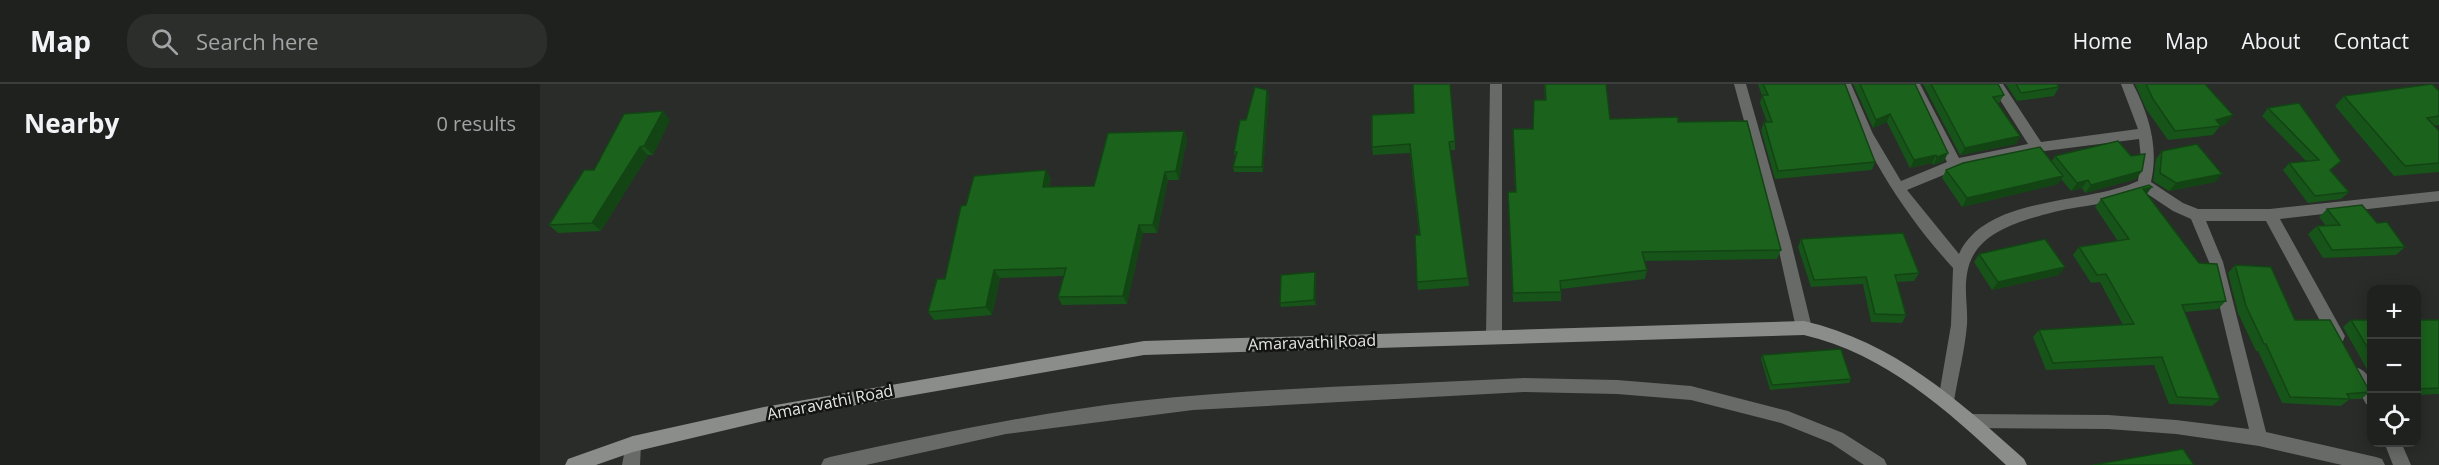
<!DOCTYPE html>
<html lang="en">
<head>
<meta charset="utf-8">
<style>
	body { margin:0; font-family:"Open Sans",sans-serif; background:#2c2e2c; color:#f1f3f6 }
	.controls { position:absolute; right:18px; bottom:18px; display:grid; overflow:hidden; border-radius:12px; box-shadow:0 3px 15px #0003 }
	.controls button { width:54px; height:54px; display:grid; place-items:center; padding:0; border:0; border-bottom:2px solid #3c3e3d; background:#1f211f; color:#f1f3f6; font:30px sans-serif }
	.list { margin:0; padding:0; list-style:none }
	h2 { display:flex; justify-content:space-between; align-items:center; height:78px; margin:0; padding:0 24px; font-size:26px }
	h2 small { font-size:20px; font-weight:400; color:#a1a3a4 }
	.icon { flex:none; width:33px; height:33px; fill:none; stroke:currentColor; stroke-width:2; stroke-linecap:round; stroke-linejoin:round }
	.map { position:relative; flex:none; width:1899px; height:381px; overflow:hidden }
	header { display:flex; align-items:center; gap:36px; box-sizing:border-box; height:84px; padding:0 30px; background:#1f211f; border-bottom:2px solid #3c3e3d }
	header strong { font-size:28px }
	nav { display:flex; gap:33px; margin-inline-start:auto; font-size:21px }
	.search { width:420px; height:54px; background:#2c2e2c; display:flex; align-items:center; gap:15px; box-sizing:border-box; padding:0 21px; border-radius:24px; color:#a1a3a4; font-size:22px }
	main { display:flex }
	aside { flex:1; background:#1f211f }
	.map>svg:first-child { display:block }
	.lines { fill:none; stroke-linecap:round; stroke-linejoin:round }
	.pedestrian { fill:#686a68; fill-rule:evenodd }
	.minor { fill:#686a68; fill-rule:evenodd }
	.secondary { fill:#8b8d8b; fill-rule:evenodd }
	.wall { fill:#175419 }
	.shaded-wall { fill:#134514 }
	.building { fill:#1b621d; stroke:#134514; stroke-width:1.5 }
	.labels { text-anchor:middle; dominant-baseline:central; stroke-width:5; stroke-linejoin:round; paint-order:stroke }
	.street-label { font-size:16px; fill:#e4e6e4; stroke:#131412 }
</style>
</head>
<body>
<header>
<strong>Map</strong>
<div class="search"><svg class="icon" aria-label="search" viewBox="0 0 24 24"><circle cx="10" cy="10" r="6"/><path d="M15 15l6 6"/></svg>Search here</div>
<nav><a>Home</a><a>Map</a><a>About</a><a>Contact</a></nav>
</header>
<main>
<aside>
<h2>Nearby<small>0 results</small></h2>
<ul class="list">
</ul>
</aside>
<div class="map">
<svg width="1899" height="381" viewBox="0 0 1899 381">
	<rect width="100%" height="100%" fill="#292c29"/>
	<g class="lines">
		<path class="pedestrian" d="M984,294L1077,296L1151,302L1248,327L1303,349L1344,375L1347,381H1324L1291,359L1241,339L1151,316L1077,310L984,308L653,326L466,350L326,381H281L284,375L290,373C392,351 494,329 598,317C726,303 856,301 984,294Z
			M93,352L99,355L101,360L100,381H82L87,355Z"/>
		<path class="minor" d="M950,0H962V252L960,257L954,259L948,257L946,252Z
			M1194,0H1206L1251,158L1272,244L1270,249L1264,251L1258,249L1256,244L1237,158Z
			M1299,0H1311L1333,50L1361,97L1407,78L1368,0H1380L1419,74L1488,60L1450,0H1463L1501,58L1598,45L1581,0H1593C1609,31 1619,63 1611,98L1643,119L1658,125H1730L1899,107V117L1740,135L1805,252L1803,257L1797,259L1791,257L1726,137H1666L1683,178L1726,348L1836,373L1842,375L1845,381H1802L1719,362L1636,350L1568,345L1430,344L1424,342L1422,337L1424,332L1430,330L1568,331L1636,336L1709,345L1669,178L1651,135L1633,127L1603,107C1575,120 1544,121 1514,128C1480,137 1433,148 1427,190C1424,207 1428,223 1427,240C1425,266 1418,292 1414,317L1412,322L1406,324L1400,322L1398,317L1411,241L1413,184C1363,129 1326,69 1299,0ZM1599,55L1601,75L1598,97C1546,121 1446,111 1419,170L1367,106L1418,85L1497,68Z
			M1818,284C1834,290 1832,308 1832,322L1826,320L1810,291L1812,286Z
			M1844,358H1861L1871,381H1853Z"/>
		<path class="secondary" d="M1264,237C1354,258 1417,315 1484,375L1487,381H1466C1407,326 1345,270 1264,251L604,271L224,337L93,368L56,381H25L28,375L93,352L224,323L604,257Z"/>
	</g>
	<path class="wall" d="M1004,0H1066L1070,35L1138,38L1241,166L1237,175L1104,177L1107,186L1105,195L1021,205V217L973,218L968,117V108H975L973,45H992L1005,16Z
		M1218,0H1305L1335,78L1332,86L1235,95L1221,46L1224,38H1227L1220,19L1222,12Z
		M1313,0H1375L1404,77L1393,81L1392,79L1370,84L1347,38L1333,44Z
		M1383,0H1458L1464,11L1459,19H1457L1480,52L1476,60L1420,71Z
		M1466,0H1517L1519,3L1514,12L1477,17Z
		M1595,0H1665L1693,31L1686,40L1680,42L1673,51L1628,56L1606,25Z
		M727,6L729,11L723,88H694L693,83L695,73L694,68L706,36Z
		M1899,7V41L1894,42L1899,47V88L1854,92L1795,22L1804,12Z
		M1728,24L1791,87L1809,108L1801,115L1768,119L1743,86L1749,79L1766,77L1722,32Z
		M874,29L915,57V66H910L928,194L929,202L878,206L877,198L879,151L870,69L833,71L832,63Z
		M130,36L113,71H108L61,147L18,149L9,141L54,86Z
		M644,47L647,55L639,96H628L617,149H603L587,220L522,221L518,213L523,192L460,194L452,231L394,236L388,228L405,195L426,121L506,86L511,95L509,103L554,102Z
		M1622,67L1682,90L1675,98L1629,107L1613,97L1616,75Z
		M1515,72L1602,87L1596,95L1545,109L1542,104L1531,107L1521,95L1518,100L1422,123L1402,94L1406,86L1512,77Z
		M1607,110L1686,217L1678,225L1645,228L1680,315L1672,322L1629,320L1614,281L1506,286L1493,253L1499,246L1583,241L1560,198L1551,199L1533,171L1539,163L1578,157L1555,123L1561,115Z
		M1787,125L1837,139L1865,163L1856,171L1783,174L1768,150L1777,142H1786L1779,133Z
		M1261,155L1379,189L1374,197L1357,198L1366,231L1362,239L1331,238L1323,200L1271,203L1258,163Z
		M1439,170L1519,191L1452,206L1434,178Z
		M1695,181L1755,236L1830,308L1821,315H1810L1801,322L1742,319L1718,267H1716L1698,229L1688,189Z
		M775,188L776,193V221L741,223L740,219Z
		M1811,236H1832V294L1803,243Z
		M1876,236H1899V310L1876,311Z
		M1222,271L1311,295L1309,299L1230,306L1221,275Z"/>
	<path class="shaded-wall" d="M727,6L729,11L723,88L722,83Z
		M123,27L130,36L113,71L104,62Z
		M1350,30L1347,38L1333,44L1336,36Z
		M1693,31L1686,40L1678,42L1676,36Z
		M644,47L647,55L639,96L636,87Z
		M1480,52L1476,60L1420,71L1425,64Z
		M100,63L108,71L61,147L52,139Z
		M1408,69L1404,77L1393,81L1397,73Z
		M1396,71L1392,79L1370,84L1374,76Z
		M506,86L511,95L507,111L503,103Z
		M1602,87L1596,95L1545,109L1551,101Z
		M625,88L628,96L617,149L613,141Z
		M1682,90L1675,98L1629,107L1636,99Z
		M1523,92L1518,100L1422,123L1427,114Z
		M1548,96L1542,104L1531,107L1537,99Z
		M1612,103L1606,111L1603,105Z
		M599,141L603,149L587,220L583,212Z
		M1525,183L1519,191L1452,206L1458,198Z
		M454,186L460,194L452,231L446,223Z
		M775,188L776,193V221L774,216Z"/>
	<path class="building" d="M873,0H910L915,57L909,58L928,194L877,198L875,151H880L870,60L832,63V31L874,29Z
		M1005,0H1066L1070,35L1138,33V38L1207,37L1241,166L1102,168L1107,186L1020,197L1021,208L973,209L968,108H976L973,45H993L994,16H1006Z
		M1223,0H1305L1335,78L1238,87L1224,38H1232L1222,11H1228Z
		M1320,0H1375L1408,69L1397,73L1396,71L1374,76L1350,30L1336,36Z
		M1391,0H1458L1464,11L1453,13L1480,52L1425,64Z
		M1476,0H1517L1519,3L1481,9Z
		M1606,0H1665L1693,31L1676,36L1681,42L1635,47L1613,15Z
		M1892,0L1899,7V32L1887,34L1899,47V79L1865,82L1804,12Z
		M715,3L727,6L722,83H693L697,68H694L700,36H706Z
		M1759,19L1801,77L1790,86L1809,108L1775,112L1749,79L1779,76L1728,24Z
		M123,27L104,62L100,63L52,139L9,141L44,86H54L84,30Z
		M644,47L636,87L625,88L613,141H599L583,212L518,213L526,184L454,186L446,223L388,228L397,195H405L421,122L426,121L434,92L506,86L503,103L554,102L568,49Z
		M1578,57L1591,72L1605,70L1602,87L1551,101L1548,96L1537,99L1515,72Z
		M1657,60L1682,90L1636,99L1620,89L1622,67Z
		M1500,63L1523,92L1427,114L1406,86L1423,79Z
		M1609,101L1612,103L1603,105L1659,179L1677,180L1686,217L1642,221L1680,315L1637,313L1622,273L1513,279L1499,246L1594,240L1566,190L1557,191L1539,163L1589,155L1561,115Z
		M1822,121L1837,139L1847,138L1865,163L1792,166L1777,142L1800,141L1787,125Z
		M1363,149L1379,189L1355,191L1366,231L1335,230L1326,193L1274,196L1261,155Z
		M1505,155L1525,183L1458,198L1439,170Z
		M1695,181L1731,183L1755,236H1790L1830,308L1807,310L1810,315L1750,313L1726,260H1724L1706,222Z
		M775,188L774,216L740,219L741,191Z
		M1811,236H1832V271Z
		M1876,236H1899V304L1876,305Z
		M1301,265L1311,295L1232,301L1222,271Z
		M1643,365L1654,381H1553Z"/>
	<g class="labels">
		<g class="street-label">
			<text transform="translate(772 258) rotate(-2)">Amaravathi Road</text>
			<text transform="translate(290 318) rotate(-11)">Amaravathi Road</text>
		</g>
	</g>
</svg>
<div class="controls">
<button>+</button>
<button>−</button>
<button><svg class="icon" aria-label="locate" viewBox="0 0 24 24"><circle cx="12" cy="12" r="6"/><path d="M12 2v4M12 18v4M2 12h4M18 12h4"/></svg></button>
</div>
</div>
</main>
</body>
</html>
